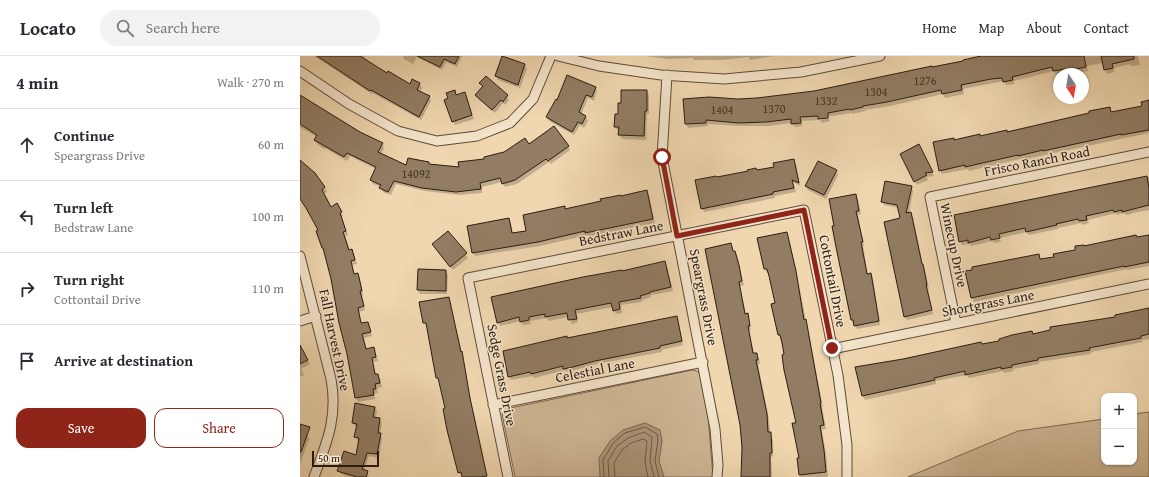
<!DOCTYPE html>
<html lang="en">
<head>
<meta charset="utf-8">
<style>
	body { margin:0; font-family:"Gentium Book Plus",serif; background:#f2f2f3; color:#2b2b33 }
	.controls { position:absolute; right:12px; bottom:12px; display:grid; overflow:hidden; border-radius:8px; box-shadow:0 1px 3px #0004 }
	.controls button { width:36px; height:36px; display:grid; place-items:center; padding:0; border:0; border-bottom:1px solid #e1e1e2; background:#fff; color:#2b2b33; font:20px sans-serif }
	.compass { position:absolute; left:753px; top:12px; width:36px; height:36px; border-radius:50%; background:#fff; box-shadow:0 1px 3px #0004; rotate:168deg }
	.scale { position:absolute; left:12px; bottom:10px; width:67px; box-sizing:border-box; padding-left:4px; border:2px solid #2c1c12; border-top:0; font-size:11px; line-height:14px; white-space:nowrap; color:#2c1c12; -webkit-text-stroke:3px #f5e5cc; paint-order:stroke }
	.stop { position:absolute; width:12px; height:12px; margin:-9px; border:3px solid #8f2418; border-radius:50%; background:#fff }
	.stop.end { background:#8f2418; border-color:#fff; box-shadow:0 1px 4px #0008 }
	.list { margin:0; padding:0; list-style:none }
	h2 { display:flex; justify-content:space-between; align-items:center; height:52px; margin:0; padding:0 16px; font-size:17px }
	h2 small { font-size:13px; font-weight:400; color:#7c7c81 }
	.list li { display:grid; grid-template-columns:26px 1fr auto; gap:12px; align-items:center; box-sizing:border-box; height:72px; padding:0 16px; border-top:1px solid #e1e1e2 }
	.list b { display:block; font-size:15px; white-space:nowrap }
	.list p { margin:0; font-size:13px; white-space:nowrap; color:#7c7c81 }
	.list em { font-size:13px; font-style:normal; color:#7c7c81 }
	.actions { display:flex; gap:8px; padding:12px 16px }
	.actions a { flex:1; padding:9px 0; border:1px solid #8f2418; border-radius:12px; text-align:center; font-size:14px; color:#8f2418 }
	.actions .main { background:#8f2418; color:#fff }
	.icon { flex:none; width:22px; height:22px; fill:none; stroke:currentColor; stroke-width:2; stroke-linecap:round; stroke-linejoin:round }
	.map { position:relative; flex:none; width:849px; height:421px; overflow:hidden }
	header { display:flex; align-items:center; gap:24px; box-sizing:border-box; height:56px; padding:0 20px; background:#fff; border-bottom:1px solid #e1e1e2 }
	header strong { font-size:19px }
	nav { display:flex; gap:22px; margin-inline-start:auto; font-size:14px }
	.search { width:280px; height:36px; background:#f2f2f3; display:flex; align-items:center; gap:10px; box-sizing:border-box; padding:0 14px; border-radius:22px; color:#7c7c81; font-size:15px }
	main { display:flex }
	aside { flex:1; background:#fff }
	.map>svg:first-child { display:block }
	.green { fill:#cfb795; stroke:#7e6a54 }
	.water { fill:#ad977a; stroke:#796650 }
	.shadow { fill:#0003 }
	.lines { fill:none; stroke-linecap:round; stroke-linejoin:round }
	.shore { stroke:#6c5a46; stroke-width:1 }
	.building { fill:#927d64; stroke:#2c1c12 }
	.minor-casing { stroke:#5d4b3a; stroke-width:11 }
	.minor { stroke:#f5e5cc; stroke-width:9 }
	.route { stroke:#8f2418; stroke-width:5 }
	.labels { text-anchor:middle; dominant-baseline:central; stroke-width:3; stroke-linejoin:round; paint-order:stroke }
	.number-label { font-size:12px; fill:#463426 }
	.street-label { font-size:14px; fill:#2c1c12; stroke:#f5e5cc }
</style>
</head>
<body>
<header>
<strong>Locato</strong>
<div class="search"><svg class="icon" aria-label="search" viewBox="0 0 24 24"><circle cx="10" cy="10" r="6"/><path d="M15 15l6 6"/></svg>Search here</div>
<nav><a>Home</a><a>Map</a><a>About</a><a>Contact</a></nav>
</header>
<main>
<aside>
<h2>4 min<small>Walk · 270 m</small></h2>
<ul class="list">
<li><svg class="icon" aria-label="ahead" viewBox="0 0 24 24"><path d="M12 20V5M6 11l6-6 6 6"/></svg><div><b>Continue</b><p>Speargrass Drive</p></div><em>60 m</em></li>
<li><svg class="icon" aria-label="left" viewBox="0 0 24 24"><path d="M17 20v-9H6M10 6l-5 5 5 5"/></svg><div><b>Turn left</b><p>Bedstraw Lane</p></div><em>100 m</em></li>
<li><svg class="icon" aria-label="right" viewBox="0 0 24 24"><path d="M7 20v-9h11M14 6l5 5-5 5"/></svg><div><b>Turn right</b><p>Cottontail Drive</p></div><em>110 m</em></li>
<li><svg class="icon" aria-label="arrive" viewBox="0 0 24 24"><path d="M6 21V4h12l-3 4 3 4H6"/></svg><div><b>Arrive at destination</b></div></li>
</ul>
<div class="actions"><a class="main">Save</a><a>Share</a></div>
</aside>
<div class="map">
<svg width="849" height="421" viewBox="0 0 849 421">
	<rect width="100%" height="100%" fill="#f0d7b0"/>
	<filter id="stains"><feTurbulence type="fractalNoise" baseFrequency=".005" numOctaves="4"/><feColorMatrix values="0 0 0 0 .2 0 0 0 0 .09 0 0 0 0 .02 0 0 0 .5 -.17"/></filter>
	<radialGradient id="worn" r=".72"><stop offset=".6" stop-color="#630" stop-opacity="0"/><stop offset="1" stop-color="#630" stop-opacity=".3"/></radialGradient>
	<path class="green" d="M392,314L397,315L402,320L408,360L413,421H215L202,358L206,353Z
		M849,356V421H608L718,375L804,363V406H834V358Z"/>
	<path class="water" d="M345,367L360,374L362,385L359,405L364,421H300L299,402L310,385L323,374Z"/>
	<path class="shadow" d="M14,0H65L64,4L87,18L110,29L113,24L120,28L122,32L120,36L129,41L131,45L121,64L73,37L72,38Z
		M103,0H162L157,11L146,6L142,14L117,1L113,8L104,3Z
		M346,0H475L450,4L448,1L422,4H394L393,2L368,3Z
		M683,0H838L840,9L831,10L830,8L814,12V16L807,18L803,7L787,10L788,15L770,18L768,16L756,18L754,15L714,25V28L706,29L704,25L663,33L664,38L645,42L643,38L590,50L565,54V55L553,58L552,57L519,62V64L502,65V70L495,71L492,67L468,70H441L408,68V70L388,72L386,68L438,44L458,43L514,36L664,6Z
		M203,1L225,9L227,13L220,32L198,24L196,20Z
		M180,27L207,40L209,44L205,49L203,47L195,57L178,43L176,39L183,31Z
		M295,31L297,35L294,45L288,42L281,59L286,61L288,65L284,72L280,69L274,79L249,65L247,61Z
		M154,35L157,40L166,41L174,63L155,69L153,65L149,43Z
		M347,35L349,39V58H347L346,84L322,83L319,79L320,74H317L315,70Z
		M0,40L59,77L82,88L84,92L81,98L107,111L129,109L160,112L229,90H268L270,94L251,108L249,106L217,128L205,131L202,126L182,131V137L159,139L125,135L96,128L91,139L83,136L81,131L73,128L71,124L76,113L50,100L47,105L25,92L24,93L17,88L15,84L17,81L0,71Z
		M849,45V77L721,104L720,103L669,115L668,113L642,118L640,114L654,85L707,77L790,57L809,52L812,57L843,51Z
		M529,62L530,65L522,67L520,64Z
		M621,93L634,120L627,121L628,124L617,129L615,125Z
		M493,104L496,108L500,130L493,126L496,136L475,140V142L404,156L402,152L417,122L475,112Z
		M0,106L14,117L25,132L27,136L23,138L30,152L36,149L43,160L42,161L48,179L45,180L50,195L52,194L54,198L57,208L52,209L55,219H58L60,222L63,239H62L65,254L59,256L62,268L68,267L72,280L64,282L67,294L74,292L78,305L73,306L76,319H78L80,323L82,331L77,332L78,337H74L75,343L58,346L56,342L32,223L19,175L9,155L0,143Z
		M536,115L538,119L526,143L508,134L506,130Z
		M849,121V154L832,157V158L826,159L824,157L817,159L816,157L788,164L789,167L782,169L781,167L758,172V173L729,179L727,176L700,182L701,186L694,187L693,185L671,190L670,188L662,189L660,185L759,139Z
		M611,131L613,135L609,158L611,157L613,161L623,209L625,213L629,233H628L633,258L607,264L605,260L601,163L599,152L584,149L582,145Z
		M346,135L349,139L355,167L289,180L288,179L240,190L175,200L173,196L209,163L211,167L213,178L227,176L264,151L266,154Z
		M556,139L558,143L561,158L558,159L564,190H563L568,219L571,218L573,222L580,269L557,273L552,264L535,170Z
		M148,176L168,202L153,214L133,189Z
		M486,177L488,181L497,219L523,351H522L526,373L522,374L526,398L528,421H500L498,403H501L497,368L482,283L479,279L476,248L469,217H467L465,213L458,183Z
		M849,180V210L827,214V213L674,246L672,242L739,199L741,204L755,201L784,191Z
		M431,189L434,196H435L437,200L440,213L444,229L440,230L446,258H447L449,262L451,274H449L454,298H456L459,302L460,308H458L469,363L470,376L473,385V400L471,401L472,421H443Z
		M365,206L367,210L373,235L351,239V241L342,244V246L321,249L322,257L316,258L313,251L276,258L278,266L272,268L269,261L248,265L247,262L230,265L231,268L223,269L221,265L200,270L198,266L322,216Z
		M146,215L148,219L147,238H120L118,234Z
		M148,242L150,246L162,297L163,300L171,347L187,421H163L159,416L146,353L140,326L137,322L128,271L124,267L120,247Z
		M849,252V283L842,284L843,286L791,296V298L739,306V308L713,313L714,315L704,317L703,315L669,322L667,319L636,325V328L565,344L563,340L682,289L816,261Z
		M376,261L378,265L383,289L362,294V296L297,308L267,316L265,314L234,322L233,320L211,324L209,320L267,283Z
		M0,291L10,308L1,313L4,319L0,321Z
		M75,351L77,355L76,362L80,363L82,367L80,378L82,382L79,402L69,400L64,415L67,416L69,421H49L41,418L39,415L57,400L59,385H58L55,381L57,371L55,370L53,367Z
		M0,374L7,379L9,383L0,408Z"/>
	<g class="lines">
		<path class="shore" d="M304,421L303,404L313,387L325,377L345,371L357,378L358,384L355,405L359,421
			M309,421L308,405L317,390L328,382L344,376L352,381L350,405L354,421
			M315,421L314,407L322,394L331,387L343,383L347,385L345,406L348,421"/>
	</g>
	<path class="building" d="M17,0H60L87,17L88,15L110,28L112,23L120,27L117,34L130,40L119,61L71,34L70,35Z
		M117,0H159L155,8L144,3L140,11Z
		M202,0L225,8L218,29L195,20Z
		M681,0H784L786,11L766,15V13L753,15L752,11L712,21L713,24L703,26L702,22L691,23L661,29L662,34L642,38L641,34L587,46L563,50V51L550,54L549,53L528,57V62L518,63V60L500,61L501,67L491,68V63L466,66L439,67L406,64V67L385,68L383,43L409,41L438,43L457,42L514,35L632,10V11L663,5V4Z
		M801,0H834V3L812,8L813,12L804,14Z
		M267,19L296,31L292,41L286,39L279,56L286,60L282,68L278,66L272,76L246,61L256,43L257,44Z
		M186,20L208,39L203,46L201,44L192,54L175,39L183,30L179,27Z
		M155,34L156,39L165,36L172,59L152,66L144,44L148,42L146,37Z
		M321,34H347V55H345L344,80L318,79L319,71H314L315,58H318V47H321Z
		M0,39L60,76L83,87L78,96L106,109L108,102L129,106V108L159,111L158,106L184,103V101L204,96L225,82L229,88L254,70L269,90L248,105L246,103L215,124L202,128L200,122L180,127L181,133L156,136L122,132L94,125L88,136L79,132L81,129L70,124L76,111L47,97L44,101L14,84L17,79L0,68Z
		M849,44V74L821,79V78L743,95V94L718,100V99L665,111V109L639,115L633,86L654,82V84L680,78V80L707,74V76L789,57V55L810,51L811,56L842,50L841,46Z
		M619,88L633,116L625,117L627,119L614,126L600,98Z
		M494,103L499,127L492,124L494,132L473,136V138L401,153L395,124L416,120L417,121L448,115L447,114L456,112L457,114L474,111L473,107Z
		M0,104L15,117L25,131L22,134L31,151L37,147L42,156L40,157L46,175L43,176L49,194L52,193L55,204L51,205L54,218L58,217L62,235H60L64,250L58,252L61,267L68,266L71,276L62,278L66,293L74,291L76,301L72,302L75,318H78L80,327L75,328L76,333H73L74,339L55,342L47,298L39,267L31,223L23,192H22L16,175L18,174L6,152L0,143Z
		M518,105L537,114L524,139L505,130Z
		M847,120L849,132V149L822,156V154L814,156L813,154L786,160L787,164L779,165L778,163L756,168L757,169L726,176L725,172L699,178L700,182L691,184L690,181L668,187V184L659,186L654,159Z
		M585,125L612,130L606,157L611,156L622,208H623L627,229H626L632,254L604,261L584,166L600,162L597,149L581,146Z
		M347,134L353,163L285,177V175L238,186L172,197L167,170L209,162L212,177L226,175L223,159L265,150V153L301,145L300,143L321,139V140Z
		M556,138L559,155H556L563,186H561L567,218L571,217L579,265L554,270L553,264H551L536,191L532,170H534L529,143Z
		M148,175L167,197L150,211L132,188Z
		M487,176L496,215L504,264L506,263L521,347H520L524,369L520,370L524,394L526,416L499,419L497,402H499L492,367H496L484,314L482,299L484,298L482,287L480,279H478L471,248L475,247L469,220L467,213H464L457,182Z
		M836,179L837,181L849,179V206L824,211V210L671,242L665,215L672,214V211L739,198L740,203L754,201L753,198L775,194V190L784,189V190Z
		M431,187L433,195H435L439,209L442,225L439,226L445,258L448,257L450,270H448L453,297H457L458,304H456L467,358L468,376H471L472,397H470V421H441L442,391L440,369L405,193Z
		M365,205L371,231L350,236V237L340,240L341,242L319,246L320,253L313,255L311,247L275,254L277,263L268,264L267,257L245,261V258L229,261V264L220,266L219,261L197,267L191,241L283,221L322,214V215Z
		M118,213L146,214V235L117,234Z
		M149,241L161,296L162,295L170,342L187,420L181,421H162L161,416L158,417L147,374L143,353L145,352L138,322H136L126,267H123L119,246Z
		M849,252V278L841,280V282L789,292L790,294L738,302V304L712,309V311L701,313V311L665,319V315L634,322L635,324L562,340L555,311L603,303L681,286L682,288L699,285V283L712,279L732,275L733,278L750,274V271L815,261V259Z
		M377,260L382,285L360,290V292L295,305L273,311L263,313V310L231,318L230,316L208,321L203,295L250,284L267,280V282Z
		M0,289L8,304L0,308Z
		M55,347L75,351L73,361L80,362L78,377H81L77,398L67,397L62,413L68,415L66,421H57L37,415L44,395L56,399L59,382L54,381L57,368L52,367Z
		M0,368L10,371L1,396H0Z"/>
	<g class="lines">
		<g class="minor-casing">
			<path id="minor" d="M258,0L299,10L361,19L424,23L501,16L580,0
				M0,15L49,48L98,75L137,85L177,80L210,67L233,43L251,0
				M367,19L362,101L415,373L418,409L417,421
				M0,200L31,323C38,361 27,386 14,421
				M0,265L16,260
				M656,267L630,141L849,96
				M532,293L849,228
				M193,349L403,306
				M208,421L168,222L504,154L538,319L547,389V421"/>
		</g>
		<use href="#minor" class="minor"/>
	</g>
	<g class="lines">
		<path class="route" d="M362,101L377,180L504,154L532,292"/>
	</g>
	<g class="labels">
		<g class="number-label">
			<text x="625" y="24">1276</text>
			<text x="576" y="35">1304</text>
			<text x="526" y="44">1332</text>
			<text x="474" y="52">1370</text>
			<text x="422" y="53">1404</text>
			<text x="116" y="117">14092</text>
		</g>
		<g class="street-label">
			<text transform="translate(737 105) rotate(-11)">Frisco Ranch Road</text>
			<text transform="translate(321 177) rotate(-11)">Bedstraw Lane</text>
			<text transform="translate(654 189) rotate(78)">Winecup Drive</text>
			<text transform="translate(533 225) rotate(79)">Cottontail Drive</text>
			<text transform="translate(404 241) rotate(79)">Speargrass Drive</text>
			<text transform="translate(688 247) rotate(-11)">Shortgrass Lane</text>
			<text transform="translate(35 284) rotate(78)">Fall Harvest Drive</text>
			<text transform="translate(295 314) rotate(-11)">Celestial Lane</text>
			<text transform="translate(202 319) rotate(79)">Sedge Grass Drive</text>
		</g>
	</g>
	<rect width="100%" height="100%" filter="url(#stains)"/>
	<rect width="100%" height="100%" fill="url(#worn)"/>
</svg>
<div class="controls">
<button>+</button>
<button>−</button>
</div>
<svg class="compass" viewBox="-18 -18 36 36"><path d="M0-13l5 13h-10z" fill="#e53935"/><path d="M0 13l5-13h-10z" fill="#7c7c81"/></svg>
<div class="scale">50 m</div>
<div class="stop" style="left:362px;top:101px"></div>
<div class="stop end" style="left:532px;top:292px"></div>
</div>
</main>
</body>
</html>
